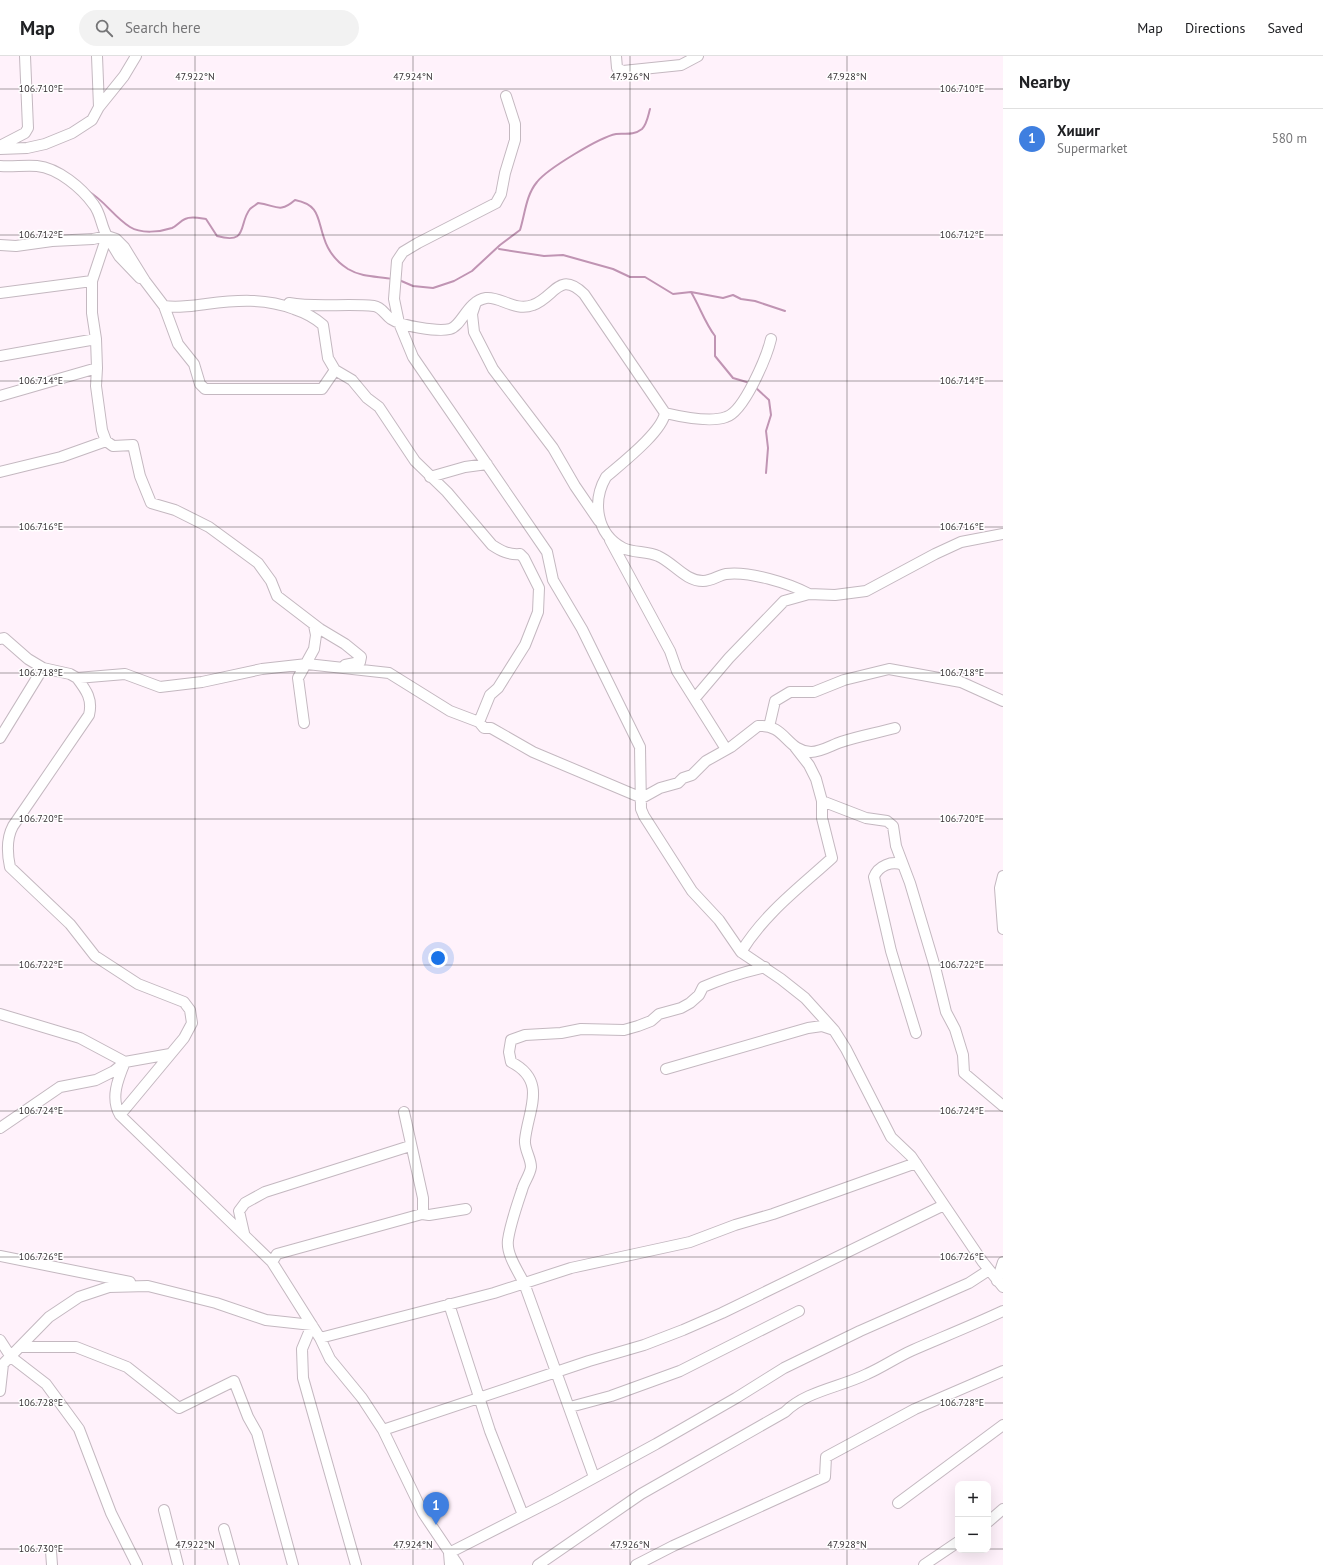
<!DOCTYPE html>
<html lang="en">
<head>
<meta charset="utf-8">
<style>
	body { margin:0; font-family:"PT Sans",sans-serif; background:#f2f2f2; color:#202124 }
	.controls { position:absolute; right:12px; bottom:12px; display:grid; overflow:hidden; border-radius:8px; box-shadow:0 4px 16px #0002 }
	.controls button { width:36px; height:36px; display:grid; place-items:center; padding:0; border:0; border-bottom:1px solid #e0e0e0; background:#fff; color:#202124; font:20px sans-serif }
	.you { position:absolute; left:438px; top:902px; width:14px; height:14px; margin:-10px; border:3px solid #fff; border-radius:50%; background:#1a73e8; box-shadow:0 0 0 6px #1a73e833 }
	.badge { display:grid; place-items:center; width:26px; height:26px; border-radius:50%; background:#26716f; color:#fff; font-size:13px; font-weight:700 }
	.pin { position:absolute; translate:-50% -33px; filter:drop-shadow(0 1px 2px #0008) }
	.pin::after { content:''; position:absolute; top:21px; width:14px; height:12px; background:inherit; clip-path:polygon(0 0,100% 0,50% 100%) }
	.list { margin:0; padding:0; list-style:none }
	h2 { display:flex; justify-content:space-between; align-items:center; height:52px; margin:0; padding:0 16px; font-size:17px }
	h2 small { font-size:13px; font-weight:400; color:#757577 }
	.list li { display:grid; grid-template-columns:26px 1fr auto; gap:12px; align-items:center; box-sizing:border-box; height:60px; padding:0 16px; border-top:1px solid #e0e0e0 }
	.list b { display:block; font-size:15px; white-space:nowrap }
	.list p { margin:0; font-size:13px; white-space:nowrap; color:#757577 }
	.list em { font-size:13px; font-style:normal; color:#757577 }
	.icon { flex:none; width:22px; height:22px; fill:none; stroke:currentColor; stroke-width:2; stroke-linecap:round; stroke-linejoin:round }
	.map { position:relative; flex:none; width:1003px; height:1509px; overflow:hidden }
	header { display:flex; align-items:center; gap:24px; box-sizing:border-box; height:56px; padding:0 20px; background:#fff; border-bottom:1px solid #e0e0e0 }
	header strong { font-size:19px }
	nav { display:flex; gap:22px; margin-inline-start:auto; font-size:14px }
	.search { width:280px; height:36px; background:#f2f2f2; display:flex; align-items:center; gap:10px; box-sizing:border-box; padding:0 14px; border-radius:22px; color:#757577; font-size:15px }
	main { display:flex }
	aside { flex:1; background:#fff }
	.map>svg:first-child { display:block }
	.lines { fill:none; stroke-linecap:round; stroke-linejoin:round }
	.stream { stroke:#c094b3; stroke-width:2 }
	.minor-casing { stroke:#c4b8c0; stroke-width:12 }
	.minor { stroke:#fff; stroke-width:10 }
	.ticks { fill:none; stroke:#363134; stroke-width:1; stroke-opacity:0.45 }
	.ticks-label { font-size:10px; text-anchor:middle; fill:#363134; stroke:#fff; stroke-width:3; stroke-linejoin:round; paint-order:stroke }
</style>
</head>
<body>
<header>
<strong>Map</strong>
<div class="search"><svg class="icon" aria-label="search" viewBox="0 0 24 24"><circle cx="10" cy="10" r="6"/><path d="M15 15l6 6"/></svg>Search here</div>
<nav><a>Map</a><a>Directions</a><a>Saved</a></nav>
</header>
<main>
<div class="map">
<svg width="1003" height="1509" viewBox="0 0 1003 1509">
	<rect width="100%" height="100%" fill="#fff2fb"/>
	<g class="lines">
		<path class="stream" d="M88,135C104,144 114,161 130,171C141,178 160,176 172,172C177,170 180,165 185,163C191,160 199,162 206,163L217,180C249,189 238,168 250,153C252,151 256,149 258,147C276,149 279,158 295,144C320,149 317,162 324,182C328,195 337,206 348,213C363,222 378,220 393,223
			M499,193L544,200L563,199L613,213L630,221H645L673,238L691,236L723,242L733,239L741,243L755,245L785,255
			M399,224L413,230L433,232L454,225L472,215L500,189L520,174C525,158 526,139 537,126C547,113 600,81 616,78C625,77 633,80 642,73C647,68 648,60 650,53
			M691,236C700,251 705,267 715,280V300L733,322L750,327
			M755,331L769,344L771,359L766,375L768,392L766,417"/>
		<g class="minor-casing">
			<path id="minor" d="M97,0L99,51
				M616,0L617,12L623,15L681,9L698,0
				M506,40L515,68V84L505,117L501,138L496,147L418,187L403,196L397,205L394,243L399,267L413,301L547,496L553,524L582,573L640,691L641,753L644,760L692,835L719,864L741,896
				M0,90L25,77L28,72L25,0
				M0,93L27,92L45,88L72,77L92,64L99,51L124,20L136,0
				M0,110C12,111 25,109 37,110C58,112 82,132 94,149C101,158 101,170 107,180L92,225V257L96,283L97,312L96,330L102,374L106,385L113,390L133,389L140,420L151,447L175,454L209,471L258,507L271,525L277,540L320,573L345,588L361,601L360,606L345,609
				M107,180L119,200L140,222
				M0,189L16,190L52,185L93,183L107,180L116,183L124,191L145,225L164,250C179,252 191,250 206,248C237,244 265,242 294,253C306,257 314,261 323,269L328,302L335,314L352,324L367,342L379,351L415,405L447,436L492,489C501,495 509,499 520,498L524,502L539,532L538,556L525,589L498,632L490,639L479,666
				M0,237L92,225
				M476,246L472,258L474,276L493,313L553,392L575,430L599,465
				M289,247C317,252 346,247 374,250C382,251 385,259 391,263C401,270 438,276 450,273C462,270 467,245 486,242C500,240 515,256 533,249C555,241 559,214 584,238L665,357C662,376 622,407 606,421C592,445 596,478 623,492C633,497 648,495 658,500C674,507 685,525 703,525C712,525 719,519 726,518C749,515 789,527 809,538
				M164,250L178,288L194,308L200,328L205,333H322L335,314
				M0,300L96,283
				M0,340L97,312
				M665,357C682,361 710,367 726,361C744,356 767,300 771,283
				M0,416L61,401L106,385
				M430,421L465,411L487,408
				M610,484L670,595L677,615L726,693
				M0,583L4,582L28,603L43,612L70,618L77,622L125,618L160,631L202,626L262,613L307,608L389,617L450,655L479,666L484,672H491L533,696L642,742L660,732L678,727L683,722L692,719L706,705L731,691L758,670C786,668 786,695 811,696C821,696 832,689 841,686C859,680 877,677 895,672
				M77,622C86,634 93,643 89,659L13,770C6,783 7,797 10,811L70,868L95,900L138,928L184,946L190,954L192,967L184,982L120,1059
				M695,642L729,602L784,545L809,538L835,539L866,535L935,498L961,486L1003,478
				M304,667L298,622L314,593L316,579L314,569
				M769,671L775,645L790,636H814L844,624L889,613L961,626L1003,645
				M0,682L43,612
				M795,691L809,709L816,723L822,745V762L832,802C799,832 765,857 741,896L781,923L805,942L834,974L846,993L891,1081L911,1100L982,1205L1003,1231
				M822,745L866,762L887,765L893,770L896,790L910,827L935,911L946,956L955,973L963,999L964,1017L1003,1050
				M903,809C892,804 878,810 874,821L891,895L916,977
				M1003,820L1000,832L1003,873
				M0,958L80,982L125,1006L114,1015L96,1024L60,1031L0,1072
				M170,998L125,1006C118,1023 110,1042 120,1059L272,1206L320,1282L330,1303L362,1342L383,1374L423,1457L458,1509
				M666,1013L808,972L822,970L834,974
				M404,1056L423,1142V1158
				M244,1177L239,1155L245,1147L265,1136L410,1090
				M0,1200L130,1226
				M272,1206L277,1198L422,1158L429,1159L466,1153
				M997,1225L1003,1206
				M449,1248L490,1375L523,1459
				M320,1282L494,1237L571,1212L690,1186L735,1169L773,1158L916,1107
				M0,1284L11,1301L46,1328L79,1373L111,1457L137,1509
				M20,1291H76L127,1311L179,1352L234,1325L248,1361L257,1377L293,1509
				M0,1335L3,1308L49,1261L79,1241L109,1231L148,1230L216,1247L266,1264L312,1269L302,1293L303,1322L356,1509
				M570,1351L611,1340L680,1315L799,1255
				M383,1374L589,1305L644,1289L683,1274L722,1257L944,1149
				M594,1421L524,1227C518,1215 506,1198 508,1184C510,1169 517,1149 522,1134C524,1126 530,1119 531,1111C531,1102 524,1093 525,1084C528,1054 548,1025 511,1006L509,996L511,984L525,979L561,977L581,973L624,974L638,970L651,965L659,958L681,952L690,947L699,939L703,931C723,922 744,916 765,911
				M898,1447L1003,1369
				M164,1454L178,1509
				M988,1466L1003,1453
				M224,1473L234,1509
				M51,1495L52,1509
				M450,1509L449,1497L555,1443L656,1388L736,1342L784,1312L860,1275L969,1227L989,1214
				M538,1509L641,1438L785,1356C806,1335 841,1331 867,1318C883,1311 897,1301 913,1294C943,1281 973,1269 1003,1255
				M636,1509L673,1490L825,1421L826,1401L915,1353L1003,1315
				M924,1509L958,1486"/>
		</g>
		<use href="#minor" class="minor"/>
	</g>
	<path class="ticks" d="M195,0V1509M413,0V1509M630,0V1509M847,0V1509M0,33H1003M0,179H1003M0,325H1003M0,471H1003M0,617H1003M0,763H1003M0,909H1003M0,1055H1003M0,1201H1003M0,1347H1003M0,1493H958M988,1493H1003"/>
	<g class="ticks-label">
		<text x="195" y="24">47.922°N</text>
		<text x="413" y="24">47.924°N</text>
		<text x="630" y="24">47.926°N</text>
		<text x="847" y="24">47.928°N</text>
		<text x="962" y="36">106.710°E</text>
		<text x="41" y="36">106.710°E</text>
		<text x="962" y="182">106.712°E</text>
		<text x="41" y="182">106.712°E</text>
		<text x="962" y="328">106.714°E</text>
		<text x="41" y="328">106.714°E</text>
		<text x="962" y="474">106.716°E</text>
		<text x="41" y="474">106.716°E</text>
		<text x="962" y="620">106.718°E</text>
		<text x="41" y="620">106.718°E</text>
		<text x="962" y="766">106.720°E</text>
		<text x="41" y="766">106.720°E</text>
		<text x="962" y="912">106.722°E</text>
		<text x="41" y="912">106.722°E</text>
		<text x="41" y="1058">106.724°E</text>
		<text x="962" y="1058">106.724°E</text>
		<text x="41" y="1204">106.726°E</text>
		<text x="962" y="1204">106.726°E</text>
		<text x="962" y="1350">106.728°E</text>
		<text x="41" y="1350">106.728°E</text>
		<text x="195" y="1492">47.922°N</text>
		<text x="413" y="1492">47.924°N</text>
		<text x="630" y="1492">47.926°N</text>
		<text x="847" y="1492">47.928°N</text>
		<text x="41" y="1496">106.730°E</text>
	</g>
</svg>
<div class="controls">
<button>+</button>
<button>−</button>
</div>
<div class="you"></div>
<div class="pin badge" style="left:436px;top:1469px;background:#3f7fe0">1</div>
</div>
<aside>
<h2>Nearby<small></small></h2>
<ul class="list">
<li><span class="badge" style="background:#3f7fe0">1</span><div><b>Хишиг</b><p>Supermarket</p></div><em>580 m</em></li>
</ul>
</aside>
</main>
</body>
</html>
